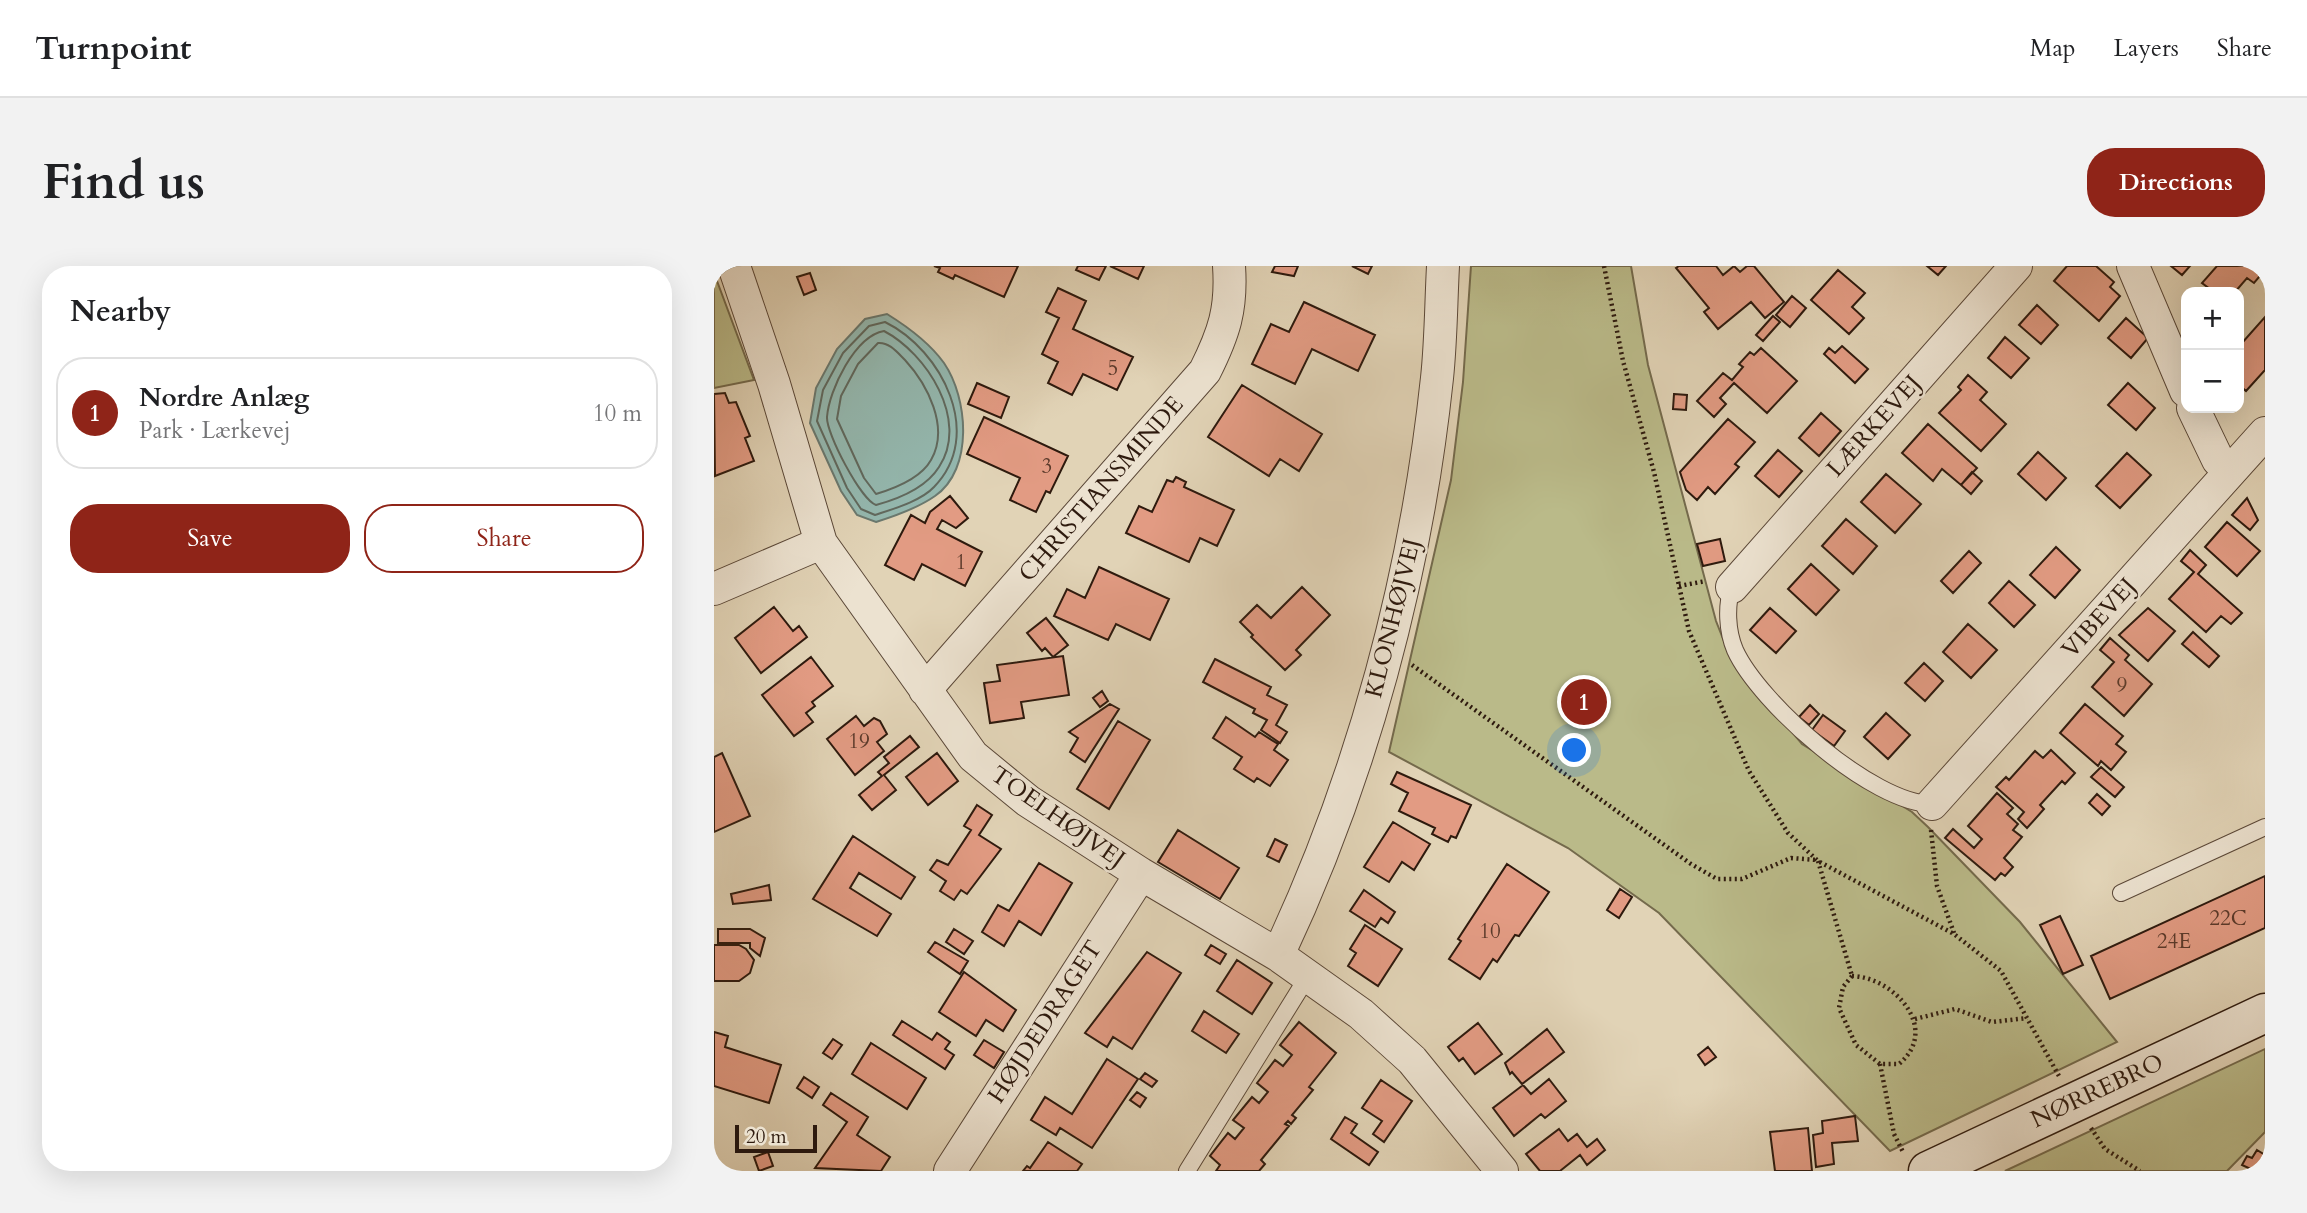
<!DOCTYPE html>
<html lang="en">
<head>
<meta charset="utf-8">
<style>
	body { margin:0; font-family:Cardo,serif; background:#f2f2f2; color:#202124 }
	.controls { position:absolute; right:21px; top:21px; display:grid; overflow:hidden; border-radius:14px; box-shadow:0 7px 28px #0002 }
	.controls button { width:63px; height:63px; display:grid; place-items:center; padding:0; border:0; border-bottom:2px solid #e0e0e0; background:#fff; color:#202124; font:35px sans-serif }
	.scale { position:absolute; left:21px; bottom:18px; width:82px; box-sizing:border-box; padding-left:7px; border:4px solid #2e1a0e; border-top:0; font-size:19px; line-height:24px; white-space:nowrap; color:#2e1a0e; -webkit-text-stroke:5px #ece2d0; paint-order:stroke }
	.you { position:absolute; left:861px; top:485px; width:24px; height:24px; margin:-18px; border:5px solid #fff; border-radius:50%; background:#1a73e8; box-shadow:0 0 0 10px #1a73e833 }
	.badge { display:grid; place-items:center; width:46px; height:46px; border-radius:50%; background:#8f2418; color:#fff; font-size:23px; font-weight:700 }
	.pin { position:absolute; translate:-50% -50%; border:4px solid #fff; box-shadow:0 2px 7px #0006 }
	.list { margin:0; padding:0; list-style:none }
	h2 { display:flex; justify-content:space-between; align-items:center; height:91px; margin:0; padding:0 28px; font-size:30px }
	h2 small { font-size:23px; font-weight:400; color:#757577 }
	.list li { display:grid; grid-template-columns:46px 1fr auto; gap:21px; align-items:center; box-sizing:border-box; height:112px; margin:0 14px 14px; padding:0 14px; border:2px solid #e0e0e0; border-radius:28px }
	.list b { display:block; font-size:26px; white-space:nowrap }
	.list p { margin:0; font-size:23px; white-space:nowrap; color:#757577 }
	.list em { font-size:23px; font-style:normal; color:#757577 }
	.actions { display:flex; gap:14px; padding:21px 28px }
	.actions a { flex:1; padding:16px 0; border:2px solid #8f2418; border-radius:28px; text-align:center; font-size:24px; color:#8f2418 }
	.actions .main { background:#8f2418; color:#fff }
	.map { position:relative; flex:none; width:1551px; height:905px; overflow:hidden; border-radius:28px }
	header { display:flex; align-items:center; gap:42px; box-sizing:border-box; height:98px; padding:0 35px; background:#fff; border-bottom:2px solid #e0e0e0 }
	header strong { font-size:33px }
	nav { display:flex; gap:38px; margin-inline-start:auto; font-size:24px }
	.intro { display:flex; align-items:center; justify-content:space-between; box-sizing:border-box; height:168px; padding:0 42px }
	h1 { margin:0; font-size:49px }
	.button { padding:18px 32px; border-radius:28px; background:#8f2418; color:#fff; font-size:24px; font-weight:700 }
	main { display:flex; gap:42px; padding:0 42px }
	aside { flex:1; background:#fff; border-radius:28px; box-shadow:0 7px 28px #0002 }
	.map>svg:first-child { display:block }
	.green { fill:#baba89; stroke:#746a4c; stroke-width:2 }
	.water { fill:#94b8af; stroke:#6b796f; stroke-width:2 }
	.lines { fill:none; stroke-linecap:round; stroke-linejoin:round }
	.shore { stroke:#61695e; stroke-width:2 }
	.building { fill:#e29b83; stroke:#2e1a0e; stroke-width:2 }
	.lane-casing { stroke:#5b4838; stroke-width:18 }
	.street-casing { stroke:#5b4838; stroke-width:34 }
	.secondary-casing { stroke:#2e1a0e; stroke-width:41 }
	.path { stroke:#2e1a0e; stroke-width:4.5; stroke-dasharray:2 3.5; stroke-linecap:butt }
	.lane { stroke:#ece2d0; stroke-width:16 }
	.street { stroke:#ece2d0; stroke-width:32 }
	.secondary { stroke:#ece2d0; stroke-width:38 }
	.labels { text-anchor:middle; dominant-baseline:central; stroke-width:5; stroke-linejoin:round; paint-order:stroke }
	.number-label { font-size:21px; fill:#5b3a2b }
	.street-label { font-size:24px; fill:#2e1a0e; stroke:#ece2d0 }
</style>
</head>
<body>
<header>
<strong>Turnpoint</strong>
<nav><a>Map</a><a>Layers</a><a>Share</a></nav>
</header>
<div class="intro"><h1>Find us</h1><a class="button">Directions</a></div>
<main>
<aside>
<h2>Nearby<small></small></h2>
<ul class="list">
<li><span class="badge">1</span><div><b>Nordre Anlæg</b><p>Park · Lærkevej</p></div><em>10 m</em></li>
</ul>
<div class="actions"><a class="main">Save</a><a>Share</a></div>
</aside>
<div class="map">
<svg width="1551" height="905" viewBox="0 0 1551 905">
	<rect width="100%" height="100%" fill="#e1d3b6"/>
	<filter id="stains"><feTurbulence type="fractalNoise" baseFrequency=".00286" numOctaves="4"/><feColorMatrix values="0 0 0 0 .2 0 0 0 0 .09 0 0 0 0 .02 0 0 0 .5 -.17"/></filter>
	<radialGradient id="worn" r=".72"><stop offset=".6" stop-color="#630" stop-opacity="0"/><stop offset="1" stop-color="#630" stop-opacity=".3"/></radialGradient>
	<path class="green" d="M757,0H917L934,99L1002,355L1017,393L1088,478L1198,546L1214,561L1306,656L1403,776L1176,885L945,647L854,582L675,486L737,214L749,116Z
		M0,7L40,114L0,122Z
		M1551,783V866L1513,905H1291Z"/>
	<path class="water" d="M173,48C194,61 215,76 230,97C254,132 260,203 221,230C204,242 181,250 162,256L143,249L127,225L96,157L102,122L123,83L151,53Z"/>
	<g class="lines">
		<path class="shore" d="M171,56C228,84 271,169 220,221C207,235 179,243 161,249L147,243L133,222L103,155L109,124L129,87L155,60Z
			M170,65C212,87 256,154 225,201C212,222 184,233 162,239C147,234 112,167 113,151C115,124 141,70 170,65Z
			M164,77C175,76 183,86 191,94C213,118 236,161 217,194C207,212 182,222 162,228L150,212L123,153L127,130L144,98Z"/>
	</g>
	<path class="building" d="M220,0H304L290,31L241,9L239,13L224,6L226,2Z
		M364,0H392L385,14L362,4Z
		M396,0H430L424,13Z
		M561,0H584L580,10L558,6Z
		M638,0H658L654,8Z
		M965,0H1002L1009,9L1020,0L1026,6L1033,0H1040L1070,36L1051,52L1037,36L1004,63L990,46L995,42L962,2Z
		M1213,0H1232L1224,9Z
		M1353,0H1382L1400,16L1396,21L1406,30L1385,55L1340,15Z
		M1457,0H1476L1468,9Z
		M1503,0H1551V4L1540,17L1533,12L1521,26H1500L1488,17Z
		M1124,4L1151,27L1138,41L1150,52L1135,68L1097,34Z
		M96,7L102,24L90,29L83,11Z
		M344,22L372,35L359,63L419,91L403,124L369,108L358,129L334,117L344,96L328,88L345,52L332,46Z
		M1078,30L1092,42L1076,61L1062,49Z
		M590,36L661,69L644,105L598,83L581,118L538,98L557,58L575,66Z
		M1323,39L1344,59L1327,78L1305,59Z
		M1059,50L1066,56L1049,75L1042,69Z
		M1551,51V104L1532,125L1525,119V74L1528,77Z
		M1412,52L1434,72L1417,92L1394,72Z
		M1291,71L1315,92L1297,112L1274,92Z
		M1128,80L1154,103L1141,117L1110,88L1115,82L1121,87Z
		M1047,82L1083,115L1053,147L1020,117L1006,132L1012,138L1000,151L983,135L1009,107L1018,114L1029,101L1025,98L1036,86L1040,89Z
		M1254,109L1273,126L1266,134L1292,158L1267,185L1225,147L1247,124L1244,121Z
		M263,117L295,131L287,152L254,138Z
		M1414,117L1441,142L1422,164L1394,139Z
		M528,119L608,168L585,205L566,193L555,210L494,171Z
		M11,127L15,137L22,136L36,170L31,172L40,195L1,210L0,128Z
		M960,128L973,129L972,144L959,143Z
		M1107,147L1127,165L1105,190L1085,172Z
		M270,151L354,190L336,227L332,225L322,246L296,234L306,212L253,188Z
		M1014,153L1041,176L1021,198L1025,201L1001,228L994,221L983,234L972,224L966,206Z
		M1214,158L1263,202L1247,219L1228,203L1219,215L1188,187Z
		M1064,184L1088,205L1065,231L1041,210Z
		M1324,186L1352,212L1332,234L1304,208Z
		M1413,187L1437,209L1406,242L1382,220Z
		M1258,206L1268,215L1257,228L1247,219Z
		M1172,208L1207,238L1181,267L1147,236Z
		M462,211L472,216L470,221L520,244L503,280L486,272L475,296L412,267L425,240L438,246L453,214L459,216Z
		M236,230L254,252L242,262L228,254L223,263L268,286L251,320L208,298L200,314L171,299L197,249L211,257L216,246Z
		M1533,232L1544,254L1536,264L1518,249Z
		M1132,253L1163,280L1139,308L1108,280Z
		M1513,256L1546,285L1523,310L1491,281Z
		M1006,273L1011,295L989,300L983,278Z
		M1342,281L1366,304L1341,332L1316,309Z
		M1476,284L1492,299L1484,308L1528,347L1517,358L1507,350L1492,366L1455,333L1480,306L1467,295Z
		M1255,285L1267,297L1239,327L1227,315Z
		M1097,298L1125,324L1102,349L1074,323Z
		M385,301L455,333L436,374L402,358L394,374L340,350L353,323L371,332Z
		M1295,315L1321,339L1300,361L1275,337Z
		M588,321L616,349L582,384L587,389L571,404L537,371L539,369L526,356L543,339L557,352Z
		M60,341L79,365L85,360L93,371L47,407L21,372Z
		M1056,342L1082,365L1062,387L1036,364Z
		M1434,342L1461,365L1434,395L1405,369Z
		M332,352L354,379L339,391L331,382L328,385L313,367Z
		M1254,358L1283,384L1257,412L1229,386Z
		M1479,366L1505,390L1495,401L1468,378Z
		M1396,372L1415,389L1411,394L1438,418L1410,450L1378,421L1400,396L1386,384Z
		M349,390L355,429L307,436L310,452L276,457L270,417L286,415L283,399Z
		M97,391L119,420L98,436L101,440L92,447L99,456L80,470L48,429Z
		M501,393L557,421L553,429L573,439L562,459L573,466L566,477L547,464L553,454L539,447L541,443L489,416Z
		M1210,397L1229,415L1211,435L1191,417Z
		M388,425L394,435L386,441L379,432Z
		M396,438L405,443L371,496L356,486L364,472L355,466Z
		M1371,438L1409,470L1402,478L1412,486L1397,504L1387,495L1384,500L1346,467Z
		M1096,439L1105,448L1095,459L1085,451Z
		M1172,447L1196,469L1174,493L1150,471Z
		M1109,449L1131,465L1120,480L1098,464Z
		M142,450L150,460L160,452L166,455L173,468L163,476L170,485L141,509L113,473Z
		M512,451L541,471L545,466L564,478L560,484L574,494L556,520L543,512L540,516L520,503L528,491L499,472Z
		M404,455L436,474L395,543L363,523Z
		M196,470L205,481L170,509L182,524L158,544L145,529L168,510L164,506L175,497L170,491Z
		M1337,484L1361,507L1351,518L1348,515L1326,539L1330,543L1313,562L1304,553L1310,546L1282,521L1292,511L1295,514L1321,485L1329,492Z
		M8,487L36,550L0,566V491Z
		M223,487L244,515L214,539L192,511Z
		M1387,501L1410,521L1401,531L1377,511Z
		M683,506L757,539L742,572L737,570L734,576L718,568L721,562L685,545L694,527L677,518Z
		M1283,527L1299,542L1293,548L1304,558L1299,564L1308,571L1290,592L1299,601L1291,610L1287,607L1281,614L1231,572L1239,563L1260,582L1268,573L1254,560Z
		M1383,528L1396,540L1388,549L1375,537Z
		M263,539L278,549L265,569L287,583L253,628L247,624L240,634L226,625L232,615L216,604L223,594L234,599L257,564L250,560Z
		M679,556L716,578L700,604L688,596L675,616L650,601Z
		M464,564L525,602L506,633L444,596Z
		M139,570L201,611L187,633L145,607L136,622L177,648L163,670L99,633Z
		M561,573L573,579L565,596L553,590Z
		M325,597L358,617L327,669L305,655L290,680L268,666L284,639L295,645Z
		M793,598L835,626L805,670L801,669L783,696L779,693L766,713L735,693L747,675L744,673Z
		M1551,610V662L1396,733L1377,690Z
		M55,619L57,634L19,638L17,628Z
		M906,623L918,631L905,652L893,644Z
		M650,624L681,646L674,657L667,652L661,661L636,645Z
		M1346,650L1369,699L1349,708L1326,659Z
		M651,659L688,683L664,720L634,700L642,687L636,683Z
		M4,663H36L51,672L46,690L36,682V677H4Z
		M240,663L259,675L250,688L232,676Z
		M221,676L254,695L246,708L214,686Z
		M0,679H25L32,683L40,694L36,707L25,715H0Z
		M497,679L512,688L506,698L491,689Z
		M433,686L467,707L418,783L399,771L393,781L371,767Z
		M523,694L558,717L538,748L503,725Z
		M250,706L302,744L289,765L272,754L262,770L225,746Z
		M490,745L525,768L512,787L478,765Z
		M188,755L218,774L223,767L236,776L231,783L240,789L231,803L179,769Z
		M585,756L622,787L595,821L599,824L578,849L582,852L577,858L574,855L571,858L575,860L547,894L551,898L545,905H502L506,899L496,890L514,867L521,873L530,862L519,854L538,831L545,837L554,826L543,817L561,794L569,800L578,789L566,779Z
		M764,757L788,788L761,808L749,792L745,795L734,781Z
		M833,763L850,786L808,818L798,806L796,808L791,797Z
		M0,766L14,770L11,781L67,799L55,837L0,820Z
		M119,773L128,779L118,793L109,787Z
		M270,774L290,786L280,802L260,789Z
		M157,777L212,812L193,843L138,808Z
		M994,781L1002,791L991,799L984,789Z
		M393,793L424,813L378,882L346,862L342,869L317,854L331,831L358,848Z
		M431,807L443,815L438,821L426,813Z
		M90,811L105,821L98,832L83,822Z
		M835,813L852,835L831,852L827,848L800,870L779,842L809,819L817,828Z
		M667,814L698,835L670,876L659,868L668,855L648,842Z
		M423,826L432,832L426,841L416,834Z
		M117,827L154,851L143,869L176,891L167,905L101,902L133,856L109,839Z
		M1141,850L1144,875L1118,877L1120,898L1102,901L1099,869L1109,867L1108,855Z
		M631,851L643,858L637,867L664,886L655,899L617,873Z
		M1094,862L1098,905H1061L1056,866Z
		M845,863L854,875L863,868L873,881L883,873L891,884L873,899L866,889L846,905H826L812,888Z
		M334,876L368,898L363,905H309L313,900L316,902Z
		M1543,884L1551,889V900L1546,897L1541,905L1528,899L1533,890L1538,892Z
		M54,886L59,900L45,905L40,891Z"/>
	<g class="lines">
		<g class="lane-casing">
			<path id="lane" d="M1018,321C1012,340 1013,365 1021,384C1045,437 1159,538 1218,538
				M1407,627L1551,561
				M473,905L594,710"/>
		</g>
		<g class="street-casing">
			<path id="street" d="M20,0L60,118L107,277L259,490L314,535L427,608L564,689L647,748L698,794L788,905
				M1419,0L1472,125
				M1479,142L1504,194L1516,206
				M1018,321L1302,0
				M0,323L107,277
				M211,424L491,105C510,67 518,43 515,0
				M1218,538L1551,167
				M564,689C649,509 702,310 723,112C727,75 727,37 729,0
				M236,905L427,608"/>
		</g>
		<g class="secondary-casing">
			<path id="secondary" d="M1214,905L1551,747"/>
		</g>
		<path class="path" d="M890,0L909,95L940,206L975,365L1035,505L1074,567L1104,595L1240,668L1287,705L1345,810
			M965,320L992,315
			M698,399L977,598L1003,613H1028L1077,592L1103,594
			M1217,564L1223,620L1240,667
			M1104,595L1138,710
			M1138,710C1180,711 1227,763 1185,798H1166L1142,779L1125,742L1129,721Z
			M1201,753L1241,743L1278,756L1313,752
			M1166,798L1180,868L1189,886
			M1377,862L1391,883L1426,905"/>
		<use href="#lane" class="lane"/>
		<use href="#street" class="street"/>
		<use href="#secondary" class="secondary"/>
	</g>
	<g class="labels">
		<g class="number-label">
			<text x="399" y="102">5</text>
			<text x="333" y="200">3</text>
			<text x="247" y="296">1</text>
			<text x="1408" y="419">9</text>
			<text x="145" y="475">19</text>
			<text x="1514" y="652">22C</text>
			<text x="776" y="665">10</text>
			<text x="1460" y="675">24E</text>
		</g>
		<g class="street-label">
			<text transform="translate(1160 160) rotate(-48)">LÆRKEVEJ</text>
			<text transform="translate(387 223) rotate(-49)">CHRISTIANSMINDE</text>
			<text transform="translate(679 352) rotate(-76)">KLONHØJVEJ</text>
			<text transform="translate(1385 352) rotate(-48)">VIBEVEJ</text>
			<text transform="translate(344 551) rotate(35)">TOELHØJVEJ</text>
			<text transform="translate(331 756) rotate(-57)">HØJDEDRAGET</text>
			<text transform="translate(1383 825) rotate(-25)">NØRREBRO</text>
		</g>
	</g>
	<rect width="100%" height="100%" filter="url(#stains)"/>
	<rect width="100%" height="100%" fill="url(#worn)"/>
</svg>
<div class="controls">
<button>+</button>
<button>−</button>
</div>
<div class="scale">20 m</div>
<div class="you"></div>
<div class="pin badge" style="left:870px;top:436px">1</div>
</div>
</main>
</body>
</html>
